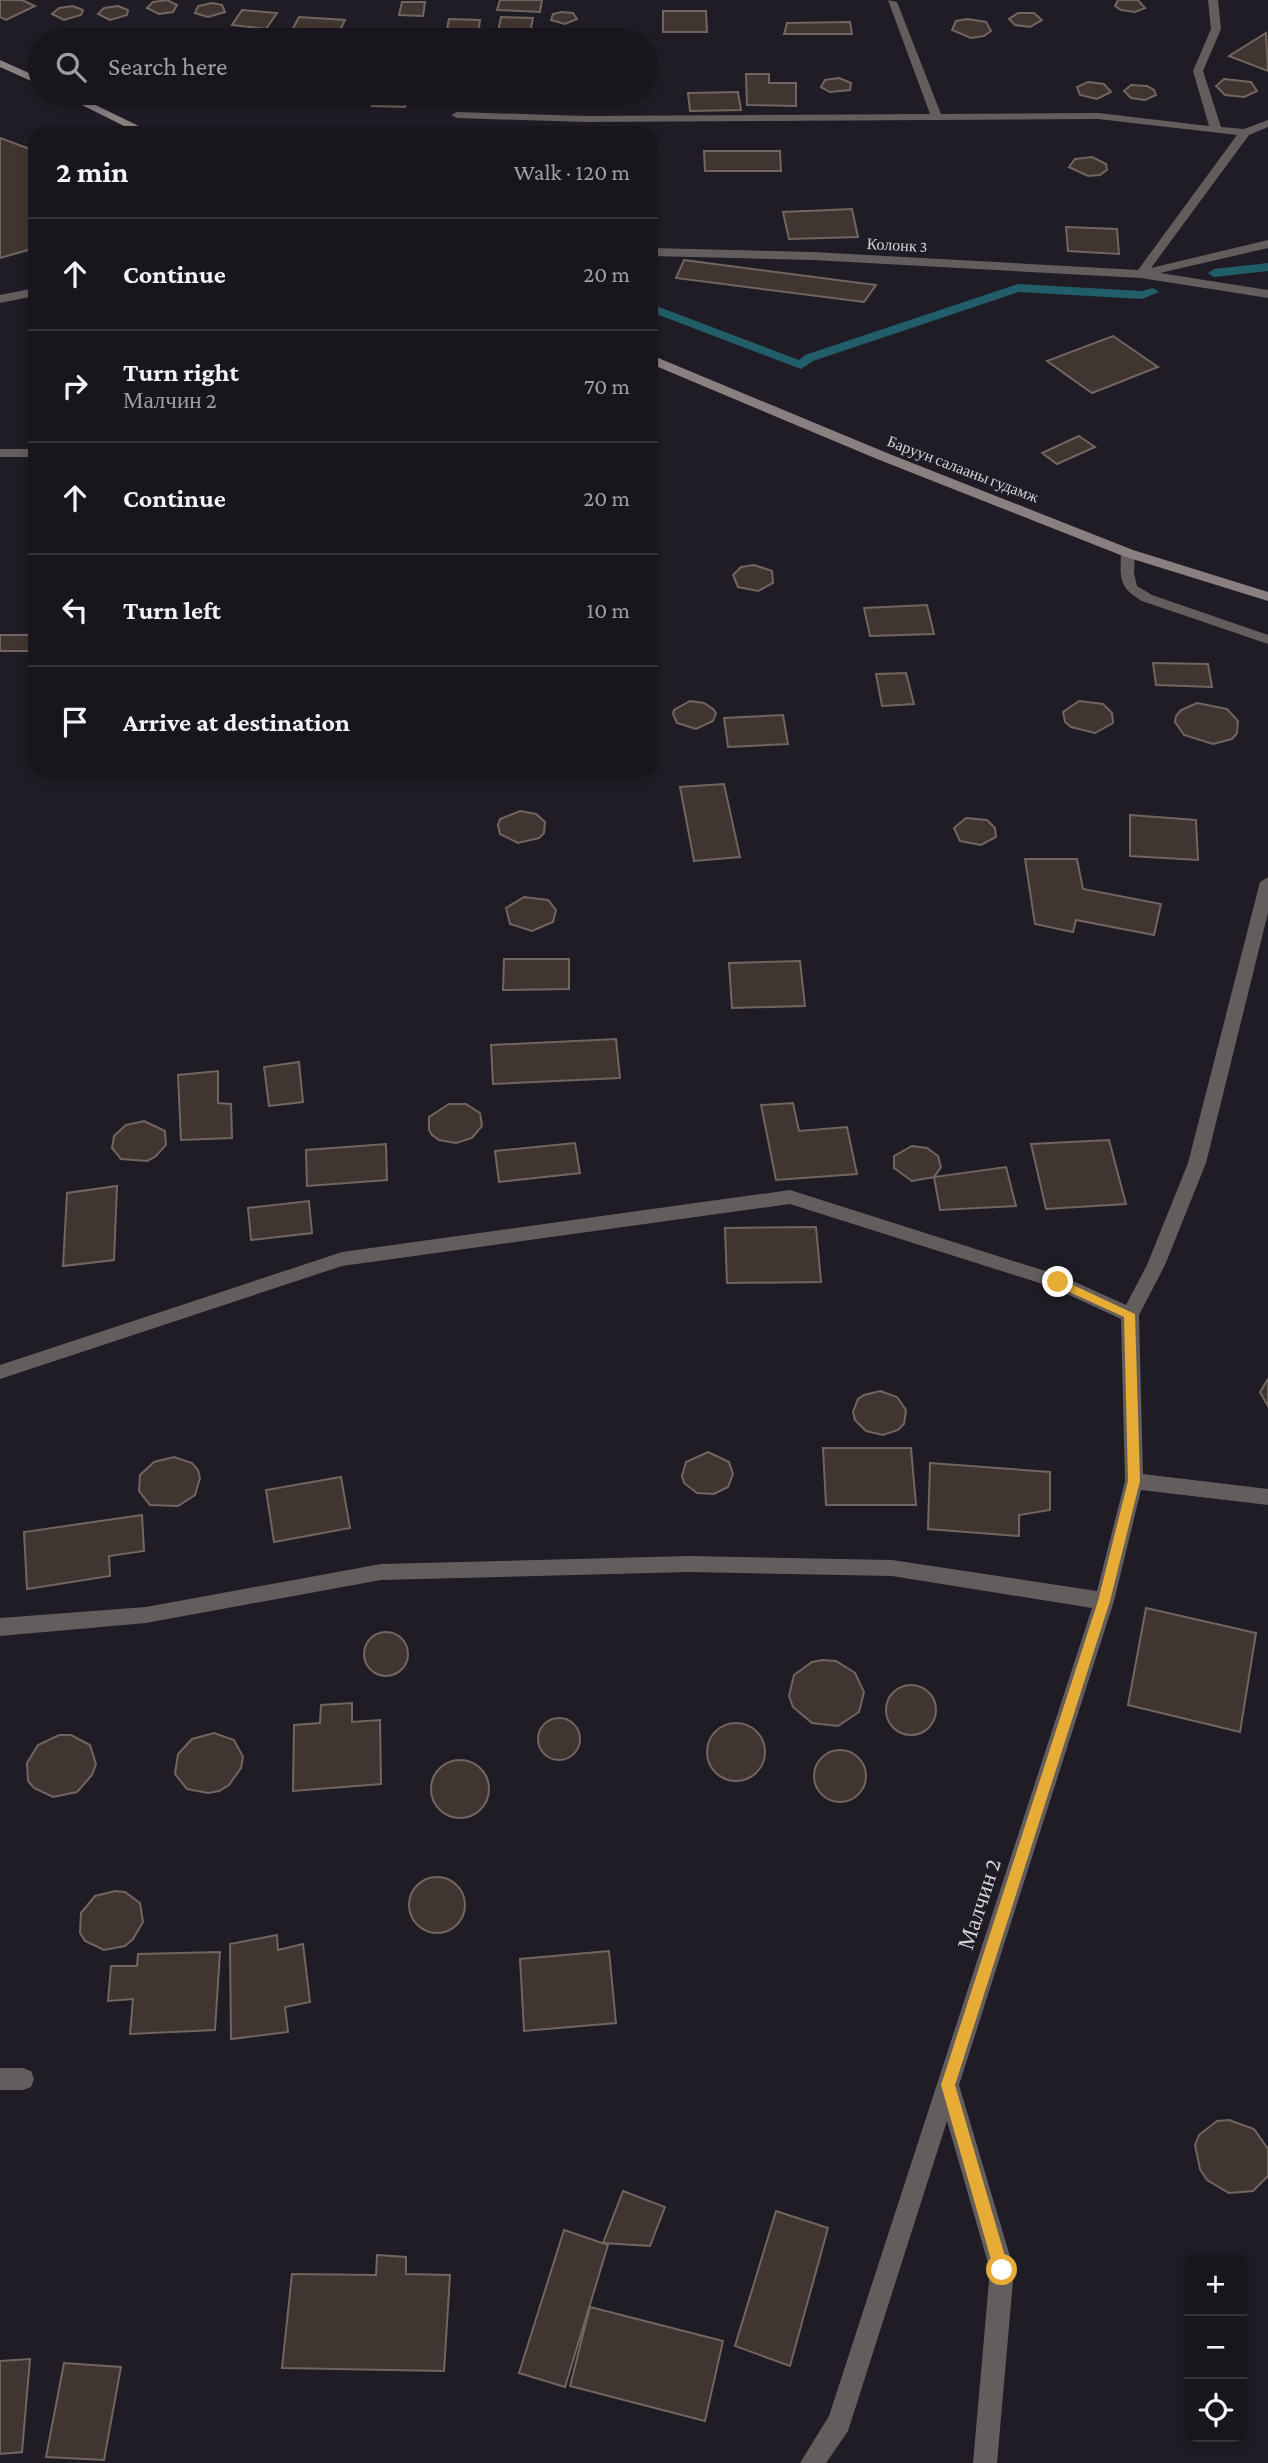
<!DOCTYPE html>
<html lang="en">
<head>
<meta charset="utf-8">
<style>
	body { margin:0; font-family:"Crimson Pro",serif; background:#211e25; color:#f1f3f6 }
	.controls { position:absolute; right:21px; bottom:21px; display:grid; overflow:hidden; border-radius:14px; box-shadow:0 4px 10px #0003 }
	.controls button { width:63px; height:63px; display:grid; place-items:center; padding:0; border:0; border-bottom:2px solid #36343b; background:#18151c; color:#f1f3f6; font:35px sans-serif }
	.stop { position:absolute; width:21px; height:21px; margin:-16px; border:5px solid #e6ac36; border-radius:50%; background:#fff }
	.stop.end { background:#e6ac36; border-color:#fff; box-shadow:0 2px 7px #0008 }
	.list { margin:0; padding:0; list-style:none }
	h2 { display:flex; justify-content:space-between; align-items:center; height:91px; margin:0; padding:0 28px; font-size:30px }
	h2 small { font-size:23px; font-weight:400; color:#9f9fa3 }
	.list li { display:grid; grid-template-columns:46px 1fr auto; gap:21px; align-items:center; box-sizing:border-box; height:112px; padding:0 28px; border-top:2px solid #36343b }
	.list b { display:block; font-size:26px; white-space:nowrap }
	.list p { margin:0; font-size:23px; white-space:nowrap; color:#9f9fa3 }
	.list em { font-size:23px; font-style:normal; color:#9f9fa3 }
	.icon { flex:none; width:38px; height:38px; fill:none; stroke:currentColor; stroke-width:2; stroke-linecap:round; stroke-linejoin:round }
	.map { position:relative; flex:none; width:1268px; height:2463px; overflow:hidden }
	.search { position:absolute; background:#18151c; box-shadow:0 4px 10px #0003; left:28px; top:28px; width:630px; height:77px; display:flex; align-items:center; gap:18px; box-sizing:border-box; padding:0 24px; border-radius:38px; color:#9f9fa3; font-size:26px }
	.panel { position:absolute; background:#18151c; box-shadow:0 4px 10px #0003; left:28px; top:126px; width:630px; height:651px; border-radius:21px }
	.map>svg:first-child { display:block }
	.lines { fill:none; stroke-linecap:round; stroke-linejoin:round }
	.stream { fill:#215e69; fill-rule:evenodd }
	.building { fill:#403530; stroke:#71655f; stroke-width:2 }
	.service { fill:#635d5d; fill-rule:evenodd }
	.minor { fill:#635d5d; fill-rule:evenodd }
	.secondary { fill:#8b8081; fill-rule:evenodd }
	.route { fill:#e6ac36 }
	.labels { text-anchor:middle; dominant-baseline:central; stroke-width:5; stroke-linejoin:round; paint-order:stroke }
	.far-street-label { font-size:16px; fill:#d5d2d8; stroke:#201c25 }
	.near-street-label { font-size:23px; fill:#d5d2d8; stroke:#201c25 }
</style>
</head>
<body>
<div class="map">
<svg width="1268" height="2463" viewBox="0 0 1268 2463">
	<rect width="100%" height="100%" fill="#201c25"/>
	<g class="lines">
		<path class="stream" d="M1268,263V271L1214,277L1208,273L1214,269Z
			M1018,284L1142,291L1153,288L1159,292L1142,299L1019,292L813,361L801,369L651,312V304L799,360L805,355Z"/>
	</g>
	<path class="building" d="M0,0H22L35,6L6,20L0,17Z
		M167,0L177,5L173,12L159,14L147,8L153,2Z
		M500,0H542L540,12L497,10Z
		M1118,0H1138L1145,8L1135,12L1121,10L1115,6Z
		M402,2H425L423,16L399,15Z
		M212,3L222,5L225,12L208,17L195,13L198,6Z
		M73,6L83,10L81,15L64,20L52,14L59,8Z
		M118,6L128,10L127,15L110,20L98,14L104,8Z
		M242,10L277,13L266,29L232,25Z
		M663,11H706L707,32H663Z
		M561,12L573,13L577,19L565,24L551,20L553,14Z
		M1018,13H1034L1042,20L1030,27L1015,25L1009,19Z
		M299,17L345,20L336,38L290,34Z
		M501,17L533,18L530,33L498,32Z
		M449,19L480,20L478,35L446,34Z
		M967,19L986,22L991,31L984,36L971,38L952,30L956,21Z
		M850,22L852,34H784L787,23Z
		M1266,33L1268,71L1229,56Z
		M403,36H446L445,40H402Z
		M746,74H769V83H796V106L747,105Z
		M839,78L851,83L850,90L830,92L821,87L825,80Z
		M1224,79L1251,82L1257,91L1244,97L1225,95L1216,86Z
		M1088,82L1104,84L1111,92L1097,99L1080,95L1077,87Z
		M1131,85L1147,86L1154,90L1156,95L1145,100L1131,98L1124,91Z
		M738,92L741,110L690,111L688,93Z
		M198,93H248L244,104L194,102Z
		M374,93H409L405,107L372,106Z
		M486,128L561,130V133H485Z
		M0,138L35,151V248L0,258Z
		M704,151H780L781,171H705Z
		M1092,157L1106,164L1107,170L1100,175L1088,176L1069,167L1075,159Z
		M852,209L858,237L789,239L783,212Z
		M1066,227L1117,229L1119,254L1068,251Z
		M684,260L876,285L864,302L676,278Z
		M1113,336L1158,367L1092,393L1047,361Z
		M1079,436L1095,447L1057,464L1042,453Z
		M754,565L772,571L773,583L758,591L738,587L733,575L741,567Z
		M927,605L934,634L870,636L864,608Z
		M0,635H35L31,651H0Z
		M1153,663L1208,664L1212,687L1156,685Z
		M906,673L914,704L882,706L876,674Z
		M690,701L704,703L713,709L716,713L713,721L696,729L677,723L673,714L674,710Z
		M1079,701L1103,704L1112,713L1113,723L1095,733L1071,727L1065,722L1063,712Z
		M1197,703L1227,709L1238,721L1237,733L1232,739L1213,744L1184,735L1175,722L1176,716L1181,710Z
		M783,715L788,744L728,747L724,718Z
		M724,784L740,857L694,861L680,787Z
		M520,811L536,814L545,822L544,833L539,838L518,843L500,834L498,825L500,819Z
		M1130,815L1196,820L1198,860L1130,856Z
		M966,818L987,820L995,828L996,837L981,845L960,841L954,828Z
		M1025,859H1077L1083,889L1161,904L1154,935L1076,920L1073,932L1035,924Z
		M524,897L548,900L556,910L553,922L532,931L510,924L506,908Z
		M504,959H569V989L503,990Z
		M800,961L805,1006L732,1008L729,963Z
		M616,1039L620,1078L493,1084L491,1045Z
		M299,1062L303,1102L269,1106L264,1067Z
		M218,1071V1103L231,1104L232,1138L181,1140L178,1075Z
		M793,1103L799,1131L847,1127L857,1174L776,1180L761,1105Z
		M449,1104H466L480,1113L482,1126L472,1138L456,1143L439,1140L432,1135L429,1130V1117Z
		M144,1121L165,1131L166,1145L155,1157L147,1161L121,1159L112,1148L114,1136L126,1125Z
		M1109,1140L1126,1204L1046,1209L1031,1144Z
		M575,1143L580,1173L499,1182L495,1151Z
		M386,1144L387,1180L307,1186L306,1150Z
		M912,1146L927,1148L938,1156L941,1167L934,1177L912,1181L894,1168V1156Z
		M1006,1167L1016,1206L940,1210L934,1177Z
		M117,1186L114,1260L63,1266L67,1193Z
		M309,1201L312,1233L251,1240L248,1208Z
		M816,1227L821,1282L727,1283L725,1228Z
		M1268,1379V1406L1260,1392Z
		M880,1391L897,1397L906,1410L904,1424L898,1430L883,1435L866,1431L855,1420L853,1412L858,1399L864,1395Z
		M823,1448H911L916,1505H826Z
		M708,1452L729,1462L733,1474L728,1487L714,1494L697,1493L684,1483L682,1476L686,1462Z
		M174,1457L192,1463L198,1470L200,1478L195,1495L178,1506L150,1505L139,1491L140,1475L154,1462Z
		M930,1463L1050,1472V1510L1019,1515V1536L928,1529Z
		M341,1477L350,1528L274,1542L266,1490Z
		M142,1515L144,1551L109,1556L110,1576L27,1589L24,1532Z
		M1146,1608L1256,1633L1240,1732L1128,1705Z
		M364 1654a22 22 0 1 1 44 0a22 22 0 1 1-44 0Z
		M823,1660L836,1661L855,1673L864,1692L859,1712L838,1726L812,1723L793,1707L789,1696L794,1675L812,1662Z
		M886 1710a25 25 0 1 1 50 0a25 25 0 1 1-50 0Z
		M352,1703V1722L380,1720L381,1784L293,1791L294,1725L320,1723L321,1705Z
		M538 1739a21 21 0 1 1 42 0a21 21 0 1 1-42 0Z
		M707 1752a29 29 0 1 1 58 0a29 29 0 1 1-58 0Z
		M214,1733L234,1740L243,1757L241,1768L229,1785L219,1791L208,1793L187,1789L175,1774L178,1754L192,1739Z
		M59,1735H71L90,1745L96,1764L92,1775L77,1792L53,1797L34,1788L28,1781L27,1763L38,1745Z
		M814 1776a26 26 0 1 1 52 0a26 26 0 1 1-52 0Z
		M431 1789a29 29 0 1 1 58 0a29 29 0 1 1-58 0Z
		M409 1905a28 28 0 1 1 56 0a28 28 0 1 1-56 0Z
		M115,1891L125,1892L140,1903L143,1922L133,1939L125,1946L104,1950L85,1941L80,1933L81,1913L95,1896Z
		M277,1935L278,1950L303,1944L310,2002L285,2007L288,2032L231,2039L230,1944Z
		M609,1951L616,2023L524,2031L520,1959Z
		M220,1952L215,2030L130,2034L133,1999L108,2001L111,1966H137L138,1954Z
		M1229,2120L1254,2129L1268,2149V2176L1253,2191L1229,2193L1207,2180L1200,2169L1195,2145L1199,2135L1217,2121Z
		M623,2191L665,2207L650,2246L603,2243Z
		M776,2211L828,2228L790,2366L735,2346Z
		M564,2230L608,2245L565,2387L519,2373Z
		M377,2255L406,2257V2274L450,2275L444,2371L282,2368L292,2274L376,2275Z
		M590,2307L723,2341L705,2421L570,2386Z
		M30,2359L22,2452L0,2454V2361Z
		M64,2363L121,2367L104,2460L46,2457Z"/>
	<g class="lines">
		<path class="service" d="M35,288V296L0,303V295Z"/>
		<path class="minor" d="M888,0L897,2L941,114L1098,113L1209,126L1193,71L1211,29L1208,0H1218L1221,29L1203,71L1221,127L1244,129L1268,120V127L1249,135L1151,268L1268,240V248L1160,273L1268,290V298L1141,278L813,260L651,256V248L813,252L1138,270L1237,135L1098,119L586,122L457,118L451,115L457,112L586,116L930,114Z
			M0,449H35V457H0Z
			M1128,549L1135,553L1134,573L1137,586L1152,595L1268,635V644L1142,601C1119,587 1120,579 1121,553Z
			M1268,877V913L1206,1163L1165,1265L1139,1315L1143,1474L1268,1489V1505L1141,1490L1114,1601L959,2085L1014,2270L997,2463H973L990,2270L947,2121L848,2431L826,2463H800L829,2416L1092,1608L892,1576L689,1572L381,1580L146,1623L0,1636V1618L146,1607L381,1564L689,1556L892,1560L1097,1591L1125,1481L1121,1319L1052,1287L790,1204L342,1266L0,1379V1365L342,1252L790,1190L1064,1277L1126,1305L1147,1265L1188,1163L1260,882Z
			M0,2068H23L31,2071L34,2079L31,2087L23,2090H0Z"/>
		<path class="secondary" d="M0,60L40,78V85L0,67Z
			M58,93H71L153,133H138Z
			M651,355L887,453L1133,550L1268,592V601L1123,556L877,459L651,364Z"/>
	</g>
	<path class="route" d="M1058,1278L1135,1314L1140,1481L1110,1601L955,2085L1009,2270L1002,2277L994,2270L941,2085L1098,1601L1128,1481L1124,1317L1054,1285V1279Z"/>
	<g class="labels">
		<g class="far-street-label">
			<text transform="translate(897 245) rotate(3)">Колонк 3</text>
			<text transform="translate(963 469) rotate(21)">Баруун салааны гудамж</text>
		</g>
		<g class="near-street-label">
			<text transform="translate(979 1904) rotate(-72)">Малчин 2</text>
		</g>
	</g>
</svg>
<div class="controls">
<button>+</button>
<button>−</button>
<button><svg class="icon" aria-label="locate" viewBox="0 0 24 24"><circle cx="12" cy="12" r="6"/><path d="M12 2v4M12 18v4M2 12h4M18 12h4"/></svg></button>
</div>
<div class="stop" style="left:1002px;top:2270px"></div>
<div class="stop end" style="left:1058px;top:1282px"></div>
<div class="search"><svg class="icon" aria-label="search" viewBox="0 0 24 24"><circle cx="10" cy="10" r="6"/><path d="M15 15l6 6"/></svg>Search here</div>
<section class="panel">
<h2>2 min<small>Walk · 120 m</small></h2>
<ul class="list">
<li><svg class="icon" aria-label="ahead" viewBox="0 0 24 24"><path d="M12 20V5M6 11l6-6 6 6"/></svg><div><b>Continue</b></div><em>20 m</em></li>
<li><svg class="icon" aria-label="right" viewBox="0 0 24 24"><path d="M7 20v-9h11M14 6l5 5-5 5"/></svg><div><b>Turn right</b><p>Малчин 2</p></div><em>70 m</em></li>
<li><svg class="icon" aria-label="ahead" viewBox="0 0 24 24"><path d="M12 20V5M6 11l6-6 6 6"/></svg><div><b>Continue</b></div><em>20 m</em></li>
<li><svg class="icon" aria-label="left" viewBox="0 0 24 24"><path d="M17 20v-9H6M10 6l-5 5 5 5"/></svg><div><b>Turn left</b></div><em>10 m</em></li>
<li><svg class="icon" aria-label="arrive" viewBox="0 0 24 24"><path d="M6 21V4h12l-3 4 3 4H6"/></svg><div><b>Arrive at destination</b></div></li>
</ul>
</section>
</div>
</body>
</html>
